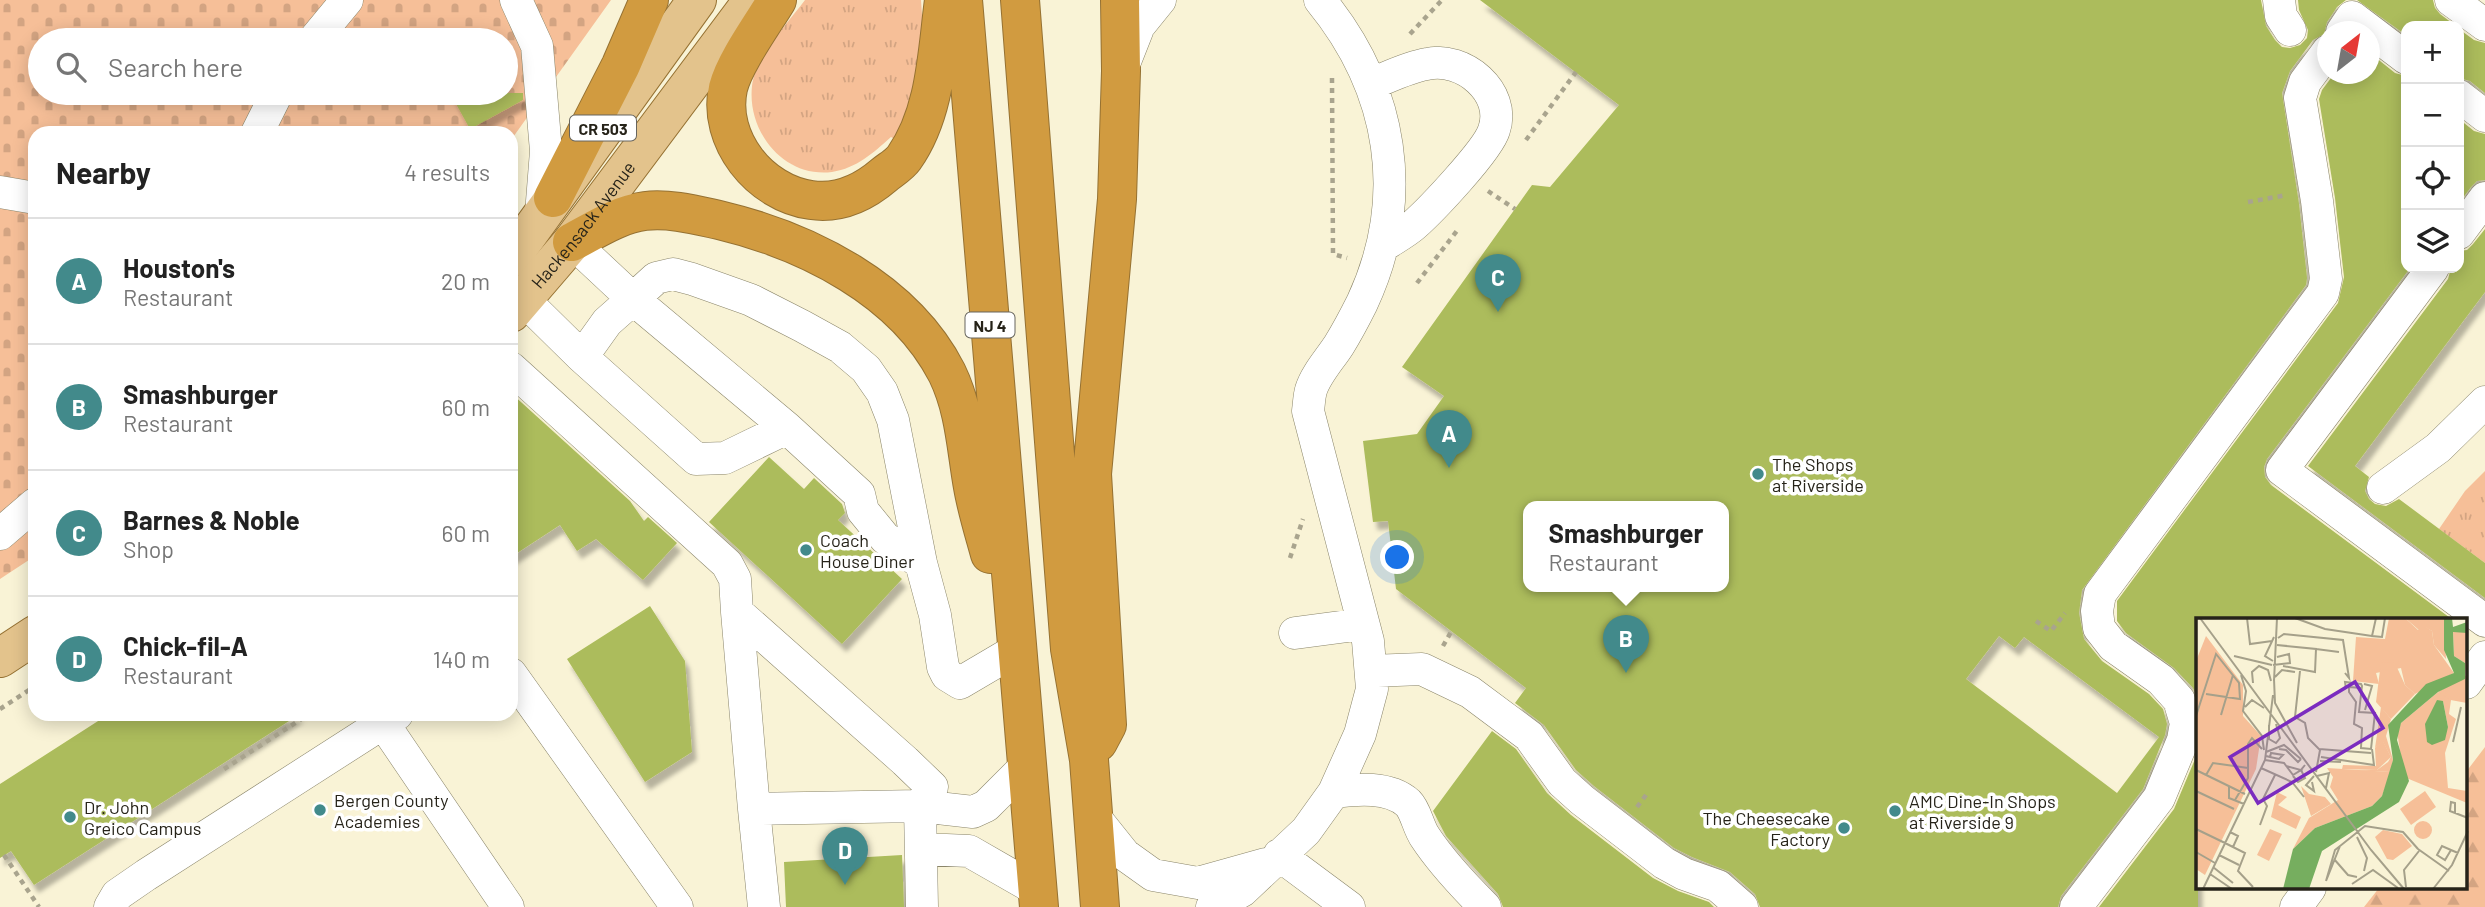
<!DOCTYPE html>
<html lang="en">
<head>
<meta charset="utf-8">
<style>
	body { margin:0; font-family:Barlow,sans-serif; background:#f2f2f2; color:#222 }
	.controls { position:absolute; right:21px; top:21px; display:grid; overflow:hidden; border-radius:14px; box-shadow:0 4px 18px #0003 }
	.controls button { width:63px; height:63px; display:grid; place-items:center; padding:0; border:0; border-bottom:2px solid #e0e0e0; background:#fff; color:#222; font:35px sans-serif }
	.compass { position:absolute; left:2317px; top:21px; width:63px; height:63px; border-radius:50%; background:#fff; box-shadow:0 4px 18px #0003; rotate:31deg }
	.you { position:absolute; left:1398px; top:558px; width:24px; height:24px; margin:-18px; border:5px solid #fff; border-radius:50%; background:#1a73e8; box-shadow:0 0 0 10px #1a73e833 }
	.badge { display:grid; place-items:center; width:46px; height:46px; border-radius:50%; background:#428a8b; color:#fff; font-size:23px; font-weight:700 }
	.pin { position:absolute; translate:-50% -58px; filter:drop-shadow(0 2px 4px #0008) }
	.pin::after { content:''; position:absolute; top:37px; width:24px; height:21px; background:inherit; clip-path:polygon(0 0,100% 0,50% 100%) }
	.popup { position:absolute; left:1523px; top:501px; width:206px; height:91px; box-sizing:border-box; display:grid; place-content:center; border-radius:14px; background:#fff; filter:drop-shadow(0 2px 5px #0005); font-size:23px; white-space:nowrap; color:#767676 }
	.popup b { font-size:26px; color:#222 }
	.popup::after { content:''; position:absolute; left:50%; top:100%; margin-left:-14px; border:14px solid transparent; border-top-color:#fff }
	.list { margin:0; padding:0; list-style:none }
	h2 { display:flex; justify-content:space-between; align-items:center; height:91px; margin:0; padding:0 28px; font-size:30px }
	h2 small { font-size:23px; font-weight:400; color:#767676 }
	.list li { display:grid; grid-template-columns:46px 1fr auto; gap:21px; align-items:center; box-sizing:border-box; height:126px; padding:0 28px; border-top:2px solid #e0e0e0 }
	.list b { display:block; font-size:26px; white-space:nowrap }
	.list p { margin:0; font-size:23px; white-space:nowrap; color:#767676 }
	.list em { font-size:23px; font-style:normal; color:#767676 }
	.icon { flex:none; width:38px; height:38px; fill:none; stroke:currentColor; stroke-width:2; stroke-linecap:round; stroke-linejoin:round }
	.map { position:relative; flex:none; width:2485px; height:907px; overflow:hidden }
	.search { position:absolute; background:#fff; box-shadow:0 4px 18px #0003; left:28px; top:28px; width:490px; height:77px; display:flex; align-items:center; gap:18px; box-sizing:border-box; padding:0 24px; border-radius:38px; color:#767676; font-size:26px }
	.panel { position:absolute; background:#fff; box-shadow:0 4px 18px #0003; left:28px; top:126px; width:490px; height:595px; border-radius:21px }
	.map>svg:first-child { display:block }
	.grass { fill:url(#grass-tufts) }
	.forest { fill:url(#forest-firs) }
	.cemetery { fill:url(#cemetery-stones); fill-rule:evenodd }
	.building { fill:#acbc5b; fill-rule:evenodd; filter:url(#shadow) }
	.lines { fill:none; stroke-linecap:round; stroke-linejoin:round }
	.minor-casing { stroke:#8a856a; stroke-width:33 }
	.major-casing { stroke:#957132; stroke-width:40 }
	.highway-casing { stroke:#957132; stroke-width:40 }
	.path { stroke:#a9a48e; stroke-width:4.5; stroke-dasharray:5 5; stroke-linecap:butt }
	.minor { stroke:#fff; stroke-width:32 }
	.major { stroke:#e3c38c; stroke-width:38 }
	.highway { stroke:#d19b40; stroke-width:38 }
	.poi-dot { fill:#428a8b; stroke:#fff; stroke-width:2.5 }
	.labels { text-anchor:middle; dominant-baseline:central; stroke-width:7; stroke-linejoin:round; paint-order:stroke }
	.shield { fill:#fff; stroke:#67655e; stroke-width:2 }
	.shield-label { font-size:16px; font-weight:bold; fill:#262319 }
	.street-label { font-size:18px; fill:#262319; stroke:#fff }
	.poi-label { font-size:18px; fill:#262319; stroke:#fff; text-anchor:start }
	.inset-road { fill:none; stroke:#a5a08a; stroke-width:2 }
	.view { fill:#7b2cbf; fill-opacity:0.15; stroke:#7b2cbf; stroke-width:3.5 }
	.inset-edge { fill:none; stroke:#262319; stroke-width:3.5 }
</style>
</head>
<body>
<div class="map">
<svg width="2485" height="907" viewBox="0 0 2485 907">
	<defs>
		<pattern id="grass-tufts" width="24" height="20" patternUnits="userSpaceOnUse" patternTransform="scale(1.75)"><rect width="24" height="20" fill="#f6bf98"/><path d="M3 7l-1-3M5 7V3M7 7l1-3M15 17l-1-3M17 17v-4M19 17l1-3" fill="none" stroke="#d3a482"/></pattern>
		<pattern id="forest-firs" width="22" height="20" patternUnits="userSpaceOnUse" patternTransform="scale(1.75)"><rect width="22" height="20" fill="#f6bf98"/><path d="M5 1l3.5 6h-7zM16 11l3.5 6h-7z" fill="#d3a482"/></pattern>
		<pattern id="cemetery-stones" width="16" height="16" patternUnits="userSpaceOnUse" patternTransform="scale(1.75)"><rect width="16" height="16" fill="#f6bf98"/><path d="M2 7V4a2 2 0 0 1 4 0v3zM10 15v-3a2 2 0 0 1 4 0v3z" fill="#d3a482"/></pattern>
		<filter id="shadow"><feDropShadow dx="4.5" dy="8" stdDeviation="2" flood-color="#0004"/></filter>
	</defs>
	<rect width="100%" height="100%" fill="#f9f3d6"/>
	<path class="grass" d="M805,0H921L924,44L922,66L898,141L891,137C873,153 857,168 832,172C783,178 747,131 752,86C755,57 788,23 805,0Z
		M2485,471V563L2439,529L2465,491Z"/>
	<path class="forest" d="M2485,747V907H2364L2379,888H2466V772Z"/>
	<path class="cemetery" d="M0,0H611L511,140V133H35V556L0,579ZM40,40H506V93H40Z"/>
	<path class="building" d="M1480,0H2261L2266,26L2275,40L2282,47L2290,48L2300,45L2307,38L2308,30L2299,10L2298,0H2346L2337,7L2327,22L2324,34L2313,40L2290,71L2282,93L2299,204L2307,278L2306,285L2082,590L2079,613L2084,639L2102,661L2149,694L2163,709L2167,724L2165,735L2143,789L2061,896L2058,907H1760L1755,894L1730,872L1692,857L1674,848L1594,786L1576,770L1544,725L1515,703L1526,688L1396,589L1388,521L1373,522L1363,441L1417,434L1444,396L1402,367L1532,185L1550,187L1619,105ZM1528,507H1724V587H1528ZM1999,636L2015,648L2024,637L2159,737L2117,793L1966,679Z
		M2357,0H2433L2435,8L2440,14L2456,26H2406V35Z
		M2459,29L2474,40L2485,43V93L2470,81L2459,78Z
		M2370,53L2395,73L2406,76V268H2410L2267,459L2264,467L2265,477L2271,485L2453,620H2198V699L2193,688L2174,668L2126,633L2117,621V601L2338,303L2344,277L2335,198L2319,99L2322,90L2334,74H2370Z
		M450,93H523V100L470,129Z
		M2459,119L2474,131L2485,134V180L2477,181L2471,187L2459,203Z
		M2485,229V292L2355,466L2369,477L2365,491L2369,499L2375,504L2386,506L2399,499L2485,563V598L2308,466L2448,279L2451,268H2459V251L2467,250L2473,244Z
		M511,393L630,501L644,521L648,517L677,543L643,580L596,539L577,551L560,525L511,557Z
		M769,457L804,489L814,478L842,504L845,513L838,520L902,579L842,644L709,522Z
		M650,606L685,661L692,752L645,782L567,659Z
		M109,714H300L34,885L11,851L0,858V784Z
		M1492,731L1516,749L1547,793L1571,815L1653,878L1678,891L1709,902L1714,907H1503L1498,894L1446,836L1433,811Z
		M2198,752V907H2099L2174,809Z
		M902,855L904,907H786L784,862Z"/>
	<g class="lines">
		<g class="minor-casing">
			<path id="minor" d="M516,0L537,46L546,151L541,214
				M2279,0L2281,16L2290,30
				M2451,0L2485,25
				M2342,32L2352,17L2406,58
				M314,40L347,0
				M1124,64L1139,26L1160,0
				M1371,84C1389,77 1408,67 1427,64C1463,56 1507,92 1494,130C1488,150 1431,210 1414,225C1405,233 1393,239 1383,246
				M2459,96L2485,116
				M257,133L277,93
				M0,192L35,198
				M2459,233L2485,198
				M572,242L633,299L656,278L673,274L692,279L751,300L802,326L840,347L866,369L882,392L893,420L921,563L935,615L943,667L947,675L960,683L1016,650
				M2433,268L2282,470L2485,621
				M524,300L582,357L696,459L725,458L787,428L633,299L607,322L582,357
				M511,368L727,564L735,579L737,612L754,809L920,806L932,787L905,761L737,612
				M787,428L859,494L863,511L885,538L921,563
				M2383,488L2438,448L2485,402
				M0,534L35,504
				M1295,633L1363,624
				M1371,671L1422,669L1470,692L1529,736L1562,782L1582,800L1664,863L1684,874L1718,886L1742,907
				M511,674L677,907
				M2466,683L2485,657
				M383,723L508,907
				M1334,792C1357,789 1389,786 1408,803C1416,811 1418,827 1425,837C1442,863 1463,885 1485,907
				M754,809L764,907
				M1093,815L1125,855L1153,875L1198,883L1266,864
				M923,849L969,851L1037,890
				M1279,855L1349,907
				M110,907L117,895L146,875L397,714
				M922,907L920,806L973,812L986,806L1027,765
				M1212,907L1242,891L1306,831L1334,792L1360,734L1372,689L1368,641L1308,411C1309,404 1309,397 1311,390C1316,374 1330,359 1339,345C1347,332 1355,317 1362,303C1411,198 1393,89 1320,0
				M2076,907L2159,798L2183,740L2186,723L2179,700L2161,680L2113,646L2099,628L2097,611L2100,594L2323,293L2326,279L2317,201L2300,98L2305,82L2328,51
				M2296,907L2310,888"/>
		</g>
		<g class="major-casing">
			<g id="major">
				<path d="M511,258L697,0"/>
				<path id="s1" d="M511,313L572,242L753,0"/>
				<path d="M0,658L35,635"/>
			</g>
		</g>
		<g class="highway-casing">
			<path id="highway" d="M777,0C763,23 734,63 728,88C717,140 760,193 811,200C838,204 863,193 884,175C890,170 899,165 904,158C936,113 937,53 944,0
				M963,0L1039,907
				M1020,0L1070,649L1089,760L1100,907
				M553,198L621,65L649,0
				M572,242C595,230 619,214 645,211C669,208 696,215 719,220C807,241 904,289 947,373C965,410 966,448 973,487C977,510 984,532 990,554
				M1098,742L1107,725L1092,474L1117,199L1121,71L1120,0"/>
		</g>
		<path class="path" d="M1410,34L1442,0
			M1332,78L1333,254L1347,258
			M1526,140L1576,72
			M1488,191L1515,209
			M2248,202L2287,195
			M1417,283L1459,228
			M1290,558L1303,519
			M2036,621L2051,631L2065,613
			M1443,646L1451,632
			M0,709L35,686
			M224,769L309,714
			M1637,807L1646,795
			M4,855L39,907"/>
		<use href="#minor" class="minor"/>
		<use href="#major" class="major"/>
		<use href="#highway" class="highway"/>
	</g>
	<g class="poi-dot">
		<circle cx="1758" cy="474" r="7"/>
		<circle cx="806" cy="550" r="7"/>
		<circle cx="320" cy="810" r="7"/>
		<circle cx="1895" cy="811" r="7"/>
		<circle cx="70" cy="817" r="7"/>
		<circle cx="1844" cy="828" r="7"/>
	</g>
	<g class="labels">
		<g class="shield">
			<rect x="570" y="115.5" width="66" height="25" rx="5"/>
			<rect x="965.5" y="312.5" width="49" height="25" rx="5"/>
		</g>
		<g class="shield-label">
			<text x="603" y="128">CR 503</text>
			<text x="990" y="325">NJ 4</text>
		</g>
		<g class="street-label">
			<text stroke="none"><textPath href="#s1" startOffset="114">Hackensack Avenue</textPath></text>
		</g>
		<g class="poi-label">
			<text x="1772" y="464">The Shops<tspan x="1772" dy="21">at Riverside</tspan></text>
			<text x="820" y="540">Coach<tspan x="820" dy="21">House Diner</tspan></text>
			<text x="334" y="800">Bergen County<tspan x="334" dy="21">Academies</tspan></text>
			<text x="1909" y="801">AMC Dine-In Shops<tspan x="1909" dy="21">at Riverside 9</tspan></text>
			<text x="84" y="807">Dr. John<tspan x="84" dy="21">Greico Campus</tspan></text>
			<text x="1830" y="818" text-anchor="end">The Cheesecake<tspan x="1830" dy="21">Factory</tspan></text>
		</g>
	</g>
	<g transform="translate(2196 618)">
		<rect width="271" height="271" fill="#f9f3d6"/>
		<path d="M271,57V85L249,81L242,74ZM187,123L195,139L181,152L146,151L147,147L180,148L179,130Z" fill="#f6bf98"/>
		<path d="M193,0H209L222,12L227,7L236,13L238,27L258,55L219,76L209,67L205,50L180,55L183,66L157,63L160,19L189,21ZM185,89L195,101L190,118L197,142L195,154L154,152H181L192,144L195,139L187,124L179,130ZM105,168L113,176L129,179L135,186L115,198Z" fill="#f6bf98"/>
		<path d="M209,0H248L250,41L238,27L236,13L227,8L223,12ZM265,12L271,15L269,61V45L258,38L257,13ZM185,44L199,45L209,67L219,76L195,101L180,84ZM242,74L255,82L253,96L260,101L249,135L252,170L271,173V185L208,159L201,113L205,105ZM247,83L252,109L231,124ZM131,150L195,154L186,178L176,188L119,210L97,231L113,200L142,182L134,169L137,159Z" fill="#f6bf98" fill-rule="evenodd"/>
		<path d="M10,18L47,67V98L65,118L60,151L9,257L0,251V43Z" fill="#f6bf98"/>
		<path d="M229,173L240,189L215,207L204,191ZM81,174L91,179L82,187L105,199L100,211L75,199ZM218 212a9 9 0 1 1 18 0a9 9 0 1 1-18 0ZM74,211L86,216L73,243L61,237ZM187,212L206,216L216,228L197,242L191,241L179,219Z" fill="#f6bf98"/>
		<path d="M248,0H256L257,9L271,4V15L257,14L258,38L269,45V61L242,74L205,105L201,122L213,163L203,184L126,233L113,271H87L97,231L119,210L176,188L186,178L197,142L192,107L230,66L258,55L248,32ZM241,82L247,83L252,109L249,122L236,127L231,124L229,106Z" fill="#76ae5f"/>
		<path class="inset-road" d="M4,0L175,232L208,271M51,0L54,26L76,23M99,0L129,11L176,18M180,0L176,18L186,19L189,0M82,20L88,16L147,22L153,60L149,55M81,27L120,31L119,54L87,48M120,31L143,34M38,38L76,47M77,43L69,38L78,19M77,47L94,45L93,36L81,39M104,53L99,99L109,105L112,120L124,132L120,154M45,57L50,73L47,93L66,118L68,132M79,59L86,52L99,54M78,61L79,85L101,125M78,63L81,0M57,65L56,54L63,48L72,52L75,63M168,66L176,68L169,92M150,71L149,64L165,66L166,68L163,94L179,95L175,131L165,130L166,110L158,106L160,84L153,74V69L166,70M49,89L56,82L68,90M25,97L37,57M0,98L20,36L43,65L44,81L10,76M73,107V121L80,125L84,120L80,106M73,109L77,77M257,124L265,89M83,131L90,132L102,144L105,141M123,131L175,135M70,134L88,127L105,141M70,138L74,139L83,141L87,137L75,135L74,139M125,139L178,147L176,131M69,142L88,145L97,157L105,152L90,148M124,143L145,144M65,150L96,164L108,179M0,152L49,176M10,157L17,145L52,150M97,158L102,164L109,160L105,152L109,147M121,158L133,155L130,170M116,164L118,173L110,167L118,158M33,169V180L48,186M0,173L38,191M39,182L52,160V126L56,120L66,131M259,195V185L255,184L254,193L272,200M64,207L71,188L67,181L79,157M0,211L29,225M34,214L42,218L37,229M161,219L171,240L168,253M29,225L49,235L42,253L57,269M222,231L253,253M255,232L249,242L241,237L246,228L255,232L262,235M0,234L19,245M23,237L43,247M138,241L152,257L161,259M17,249L37,265M14,256L36,271M130,263L139,232L169,208L207,214L222,231M130,263L144,228M156,266L177,252L202,270M210,269L208,252L223,233M7,271L69,142L72,118M237,271L256,247L272,213"/>
		<path class="view" d="M159,64L187,110L62,185L34,139Z"/>
		<rect width="271" height="271" class="inset-edge"/>
	</g>
</svg>
<div class="controls">
<button>+</button>
<button>−</button>
<button><svg class="icon" aria-label="locate" viewBox="0 0 24 24"><circle cx="12" cy="12" r="6"/><path d="M12 2v4M12 18v4M2 12h4M18 12h4"/></svg></button>
<button><svg class="icon" aria-label="layers" viewBox="0 0 24 24"><path d="M12 4l9 5-9 5-9-5zM3 14l9 5 9-5"/></svg></button>
</div>
<svg class="compass" viewBox="-18 -18 36 36"><path d="M0-13l5 13h-10z" fill="#e53935"/><path d="M0 13l5-13h-10z" fill="#767676"/></svg>
<div class="you"></div>
<div class="pin badge" style="left:1449px;top:468px">A</div>
<div class="pin badge" style="left:1626px;top:673px">B</div>
<div class="popup"><b>Smashburger</b>Restaurant</div>
<div class="pin badge" style="left:1498px;top:312px">C</div>
<div class="pin badge" style="left:845px;top:885px">D</div>
<div class="search"><svg class="icon" aria-label="search" viewBox="0 0 24 24"><circle cx="10" cy="10" r="6"/><path d="M15 15l6 6"/></svg>Search here</div>
<section class="panel">
<h2>Nearby<small>4 results</small></h2>
<ul class="list">
<li><span class="badge">A</span><div><b>Houston's</b><p>Restaurant</p></div><em>20 m</em></li>
<li><span class="badge">B</span><div><b>Smashburger</b><p>Restaurant</p></div><em>60 m</em></li>
<li><span class="badge">C</span><div><b>Barnes &amp; Noble</b><p>Shop</p></div><em>60 m</em></li>
<li><span class="badge">D</span><div><b>Chick-fil-A</b><p>Restaurant</p></div><em>140 m</em></li>
</ul>
</section>
</div>
</body>
</html>
